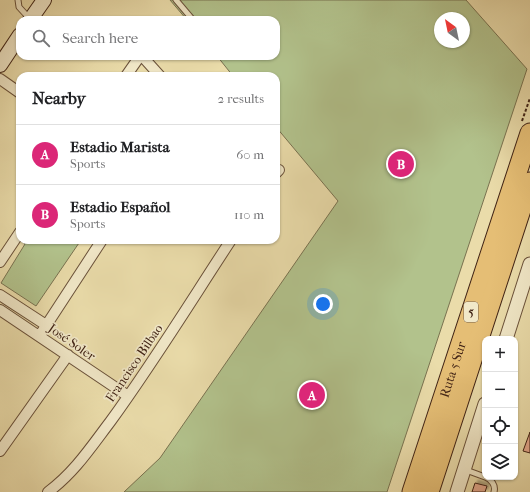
<!DOCTYPE html>
<html lang="en">
<head>
<meta charset="utf-8">
<style>
	body { margin:0; font-family:"IM FELL French Canon",serif; background:#f6f6f6; color:#202124 }
	.controls { position:absolute; right:12px; bottom:12px; display:grid; overflow:hidden; border-radius:8px; box-shadow:0 1px 3px #0004 }
	.controls button { width:36px; height:36px; display:grid; place-items:center; padding:0; border:0; border-bottom:1px solid #e0e0e0; background:#fff; color:#202124; font:20px sans-serif }
	.compass { position:absolute; left:434px; top:12px; width:36px; height:36px; border-radius:50%; background:#fff; box-shadow:0 1px 3px #0004; rotate:327deg }
	.you { position:absolute; left:323px; top:304px; width:14px; height:14px; margin:-10px; border:3px solid #fff; border-radius:50%; background:#1a73e8; box-shadow:0 0 0 6px #1a73e833 }
	.badge { display:grid; place-items:center; width:26px; height:26px; border-radius:50%; background:#db2777; color:#fff; font-size:13px; font-weight:700 }
	.pin { position:absolute; translate:-50% -50%; border:2px solid #fff; box-shadow:0 1px 4px #0006 }
	.list { margin:0; padding:0; list-style:none }
	h2 { display:flex; justify-content:space-between; align-items:center; height:52px; margin:0; padding:0 16px; font-size:17px }
	h2 small { font-size:13px; font-weight:400; color:#757577 }
	.list li { display:grid; grid-template-columns:26px 1fr auto; gap:12px; align-items:center; box-sizing:border-box; height:60px; padding:0 16px; border-top:1px solid #e0e0e0 }
	.list b { display:block; font-size:15px; white-space:nowrap }
	.list p { margin:0; font-size:13px; white-space:nowrap; color:#757577 }
	.list em { font-size:13px; font-style:normal; color:#757577 }
	.icon { flex:none; width:22px; height:22px; fill:none; stroke:currentColor; stroke-width:2; stroke-linecap:round; stroke-linejoin:round }
	.map { position:relative; flex:none; width:530px; height:492px; overflow:hidden }
	.search { position:absolute; background:#fff; box-shadow:0 1px 3px #0004; left:16px; top:16px; width:264px; height:44px; display:flex; align-items:center; gap:10px; box-sizing:border-box; padding:0 14px; border-radius:12px; color:#757577; font-size:15px }
	.panel { position:absolute; background:#fff; box-shadow:0 1px 3px #0004; left:16px; top:72px; width:264px; height:172px; border-radius:12px }
	.map>svg:first-child { display:block }
	.green { fill:#b2c28c; stroke:#797250; fill-rule:evenodd }
	.building { fill:#e4a98f; stroke:#402315; filter:url(#shadow) }
	.lines { fill:none; stroke-linecap:round; stroke-linejoin:round }
	.service-casing { stroke:#6a513a; stroke-width:7 }
	.minor-casing { stroke:#6a513a; stroke-width:12 }
	.tertiary-casing { stroke:#6a513a; stroke-width:15 }
	.secondary-casing { stroke:#402315; stroke-width:16 }
	.motorway-casing { stroke:#402315; stroke-width:21 }
	.path { stroke:#402315; stroke-width:2; stroke-dasharray:3 2; stroke-linecap:butt }
	.service { stroke:#f1e8c8; stroke-width:5 }
	.minor { stroke:#f1e8c8; stroke-width:10 }
	.tertiary { stroke:#f1e8c8; stroke-width:13 }
	.secondary { stroke:#f1e8c8; stroke-width:14 }
	.motorway { stroke:#e5be75; stroke-width:19 }
	.labels { text-anchor:middle; dominant-baseline:central; stroke-width:3.5; stroke-linejoin:round; paint-order:stroke }
	.shield { fill:#f1e8c8; stroke:#755e4b; stroke-width:1 }
	.shield-label { font-size:12px; font-weight:bold; fill:#402315 }
	.street-label { font-size:13px; fill:#402315; stroke:#f1e8c8 }
</style>
</head>
<body>
<div class="map">
<svg width="530" height="492" viewBox="0 0 530 492">
	<defs>
		<filter id="shadow"><feDropShadow dx="3" dy="-3" stdDeviation="1" flood-color="#0004"/></filter>
	</defs>
	<rect width="100%" height="100%" fill="#eadcaa"/>
	<filter id="stains"><feTurbulence type="fractalNoise" baseFrequency=".005" numOctaves="4"/><feColorMatrix values="0 0 0 0 .2 0 0 0 0 .09 0 0 0 0 .02 0 0 0 .5 -.17"/></filter>
	<radialGradient id="worn" r=".72"><stop offset=".6" stop-color="#630" stop-opacity="0"/><stop offset="1" stop-color="#630" stop-opacity=".3"/></radialGradient>
	<path class="green" d="M170,0H466L527,69L387,492H124L160,458L338,201L276,127V76H233L217,56H276V20H187ZM440,18H464V42H440Z
		M19,239L81,240L36,306L1,283L25,244Z"/>
	<path class="building" d="M530,432V453L523,451Z
		M475,483L487,486L485,492H472Z"/>
	<g class="lines">
		<g class="service-casing">
			<path id="service" d="M18,0L19,7L30,19
				M176,0L193,20
				M466,470L485,477
				M485,477C491,479 496,485 494,492"/>
		</g>
		<g class="minor-casing">
			<path id="minor" d="M142,56L160,76
				M126,76L140,56
				M0,79L20,93
				M276,173L279,170
				M0,262L20,232
				M0,295L46,325
				M0,310L128,396
				M40,335L102,240
				M0,451L68,355
				M48,492C74,473 91,447 110,422C153,363 191,301 231,240"/>
		</g>
		<g class="tertiary-casing">
			<path id="tertiary" d="M506,339L530,264
				M457,492L485,404"/>
		</g>
		<g class="secondary-casing">
			<path id="secondary" d="M30,20L44,0
				M0,65L20,35"/>
		</g>
		<g class="motorway-casing">
			<g id="motorway">
				<path id="s1" d="M412,492L530,133"/>
				<path d="M429,492L530,182"/>
			</g>
		</g>
		<path class="path" d="M522,121L530,98"/>
		<use href="#service" class="service"/>
		<use href="#minor" class="minor"/>
		<use href="#tertiary" class="tertiary"/>
		<use href="#secondary" class="secondary"/>
		<use href="#motorway" class="motorway"/>
	</g>
	<g class="labels">
		<rect class="shield" x="464" y="302" width="14" height="20" rx="3"/>
		<g class="shield-label">
			<text x="471" y="312">5</text>
		</g>
		<g class="street-label">
			<text transform="translate(72 342) rotate(35)">José Soler</text>
			<text transform="translate(134 363) rotate(-56)">Francisco Bilbao</text>
			<text stroke="none"><textPath href="#s1" startOffset="129">Ruta 5 Sur</textPath></text>
		</g>
	</g>
	<rect width="100%" height="100%" filter="url(#stains)"/>
	<rect width="100%" height="100%" fill="url(#worn)"/>
</svg>
<div class="controls">
<button>+</button>
<button>−</button>
<button><svg class="icon" aria-label="locate" viewBox="0 0 24 24"><circle cx="12" cy="12" r="6"/><path d="M12 2v4M12 18v4M2 12h4M18 12h4"/></svg></button>
<button><svg class="icon" aria-label="layers" viewBox="0 0 24 24"><path d="M12 4l9 5-9 5-9-5zM3 14l9 5 9-5"/></svg></button>
</div>
<svg class="compass" viewBox="-18 -18 36 36"><path d="M0-13l5 13h-10z" fill="#e53935"/><path d="M0 13l5-13h-10z" fill="#757577"/></svg>
<div class="you"></div>
<div class="pin badge" style="left:312px;top:395px">A</div>
<div class="pin badge" style="left:401px;top:164px">B</div>
<div class="search"><svg class="icon" aria-label="search" viewBox="0 0 24 24"><circle cx="10" cy="10" r="6"/><path d="M15 15l6 6"/></svg>Search here</div>
<section class="panel">
<h2>Nearby<small>2 results</small></h2>
<ul class="list">
<li><span class="badge">A</span><div><b>Estadio Marista</b><p>Sports</p></div><em>60 m</em></li>
<li><span class="badge">B</span><div><b>Estadio Español</b><p>Sports</p></div><em>110 m</em></li>
</ul>
</section>
</div>
</body>
</html>
